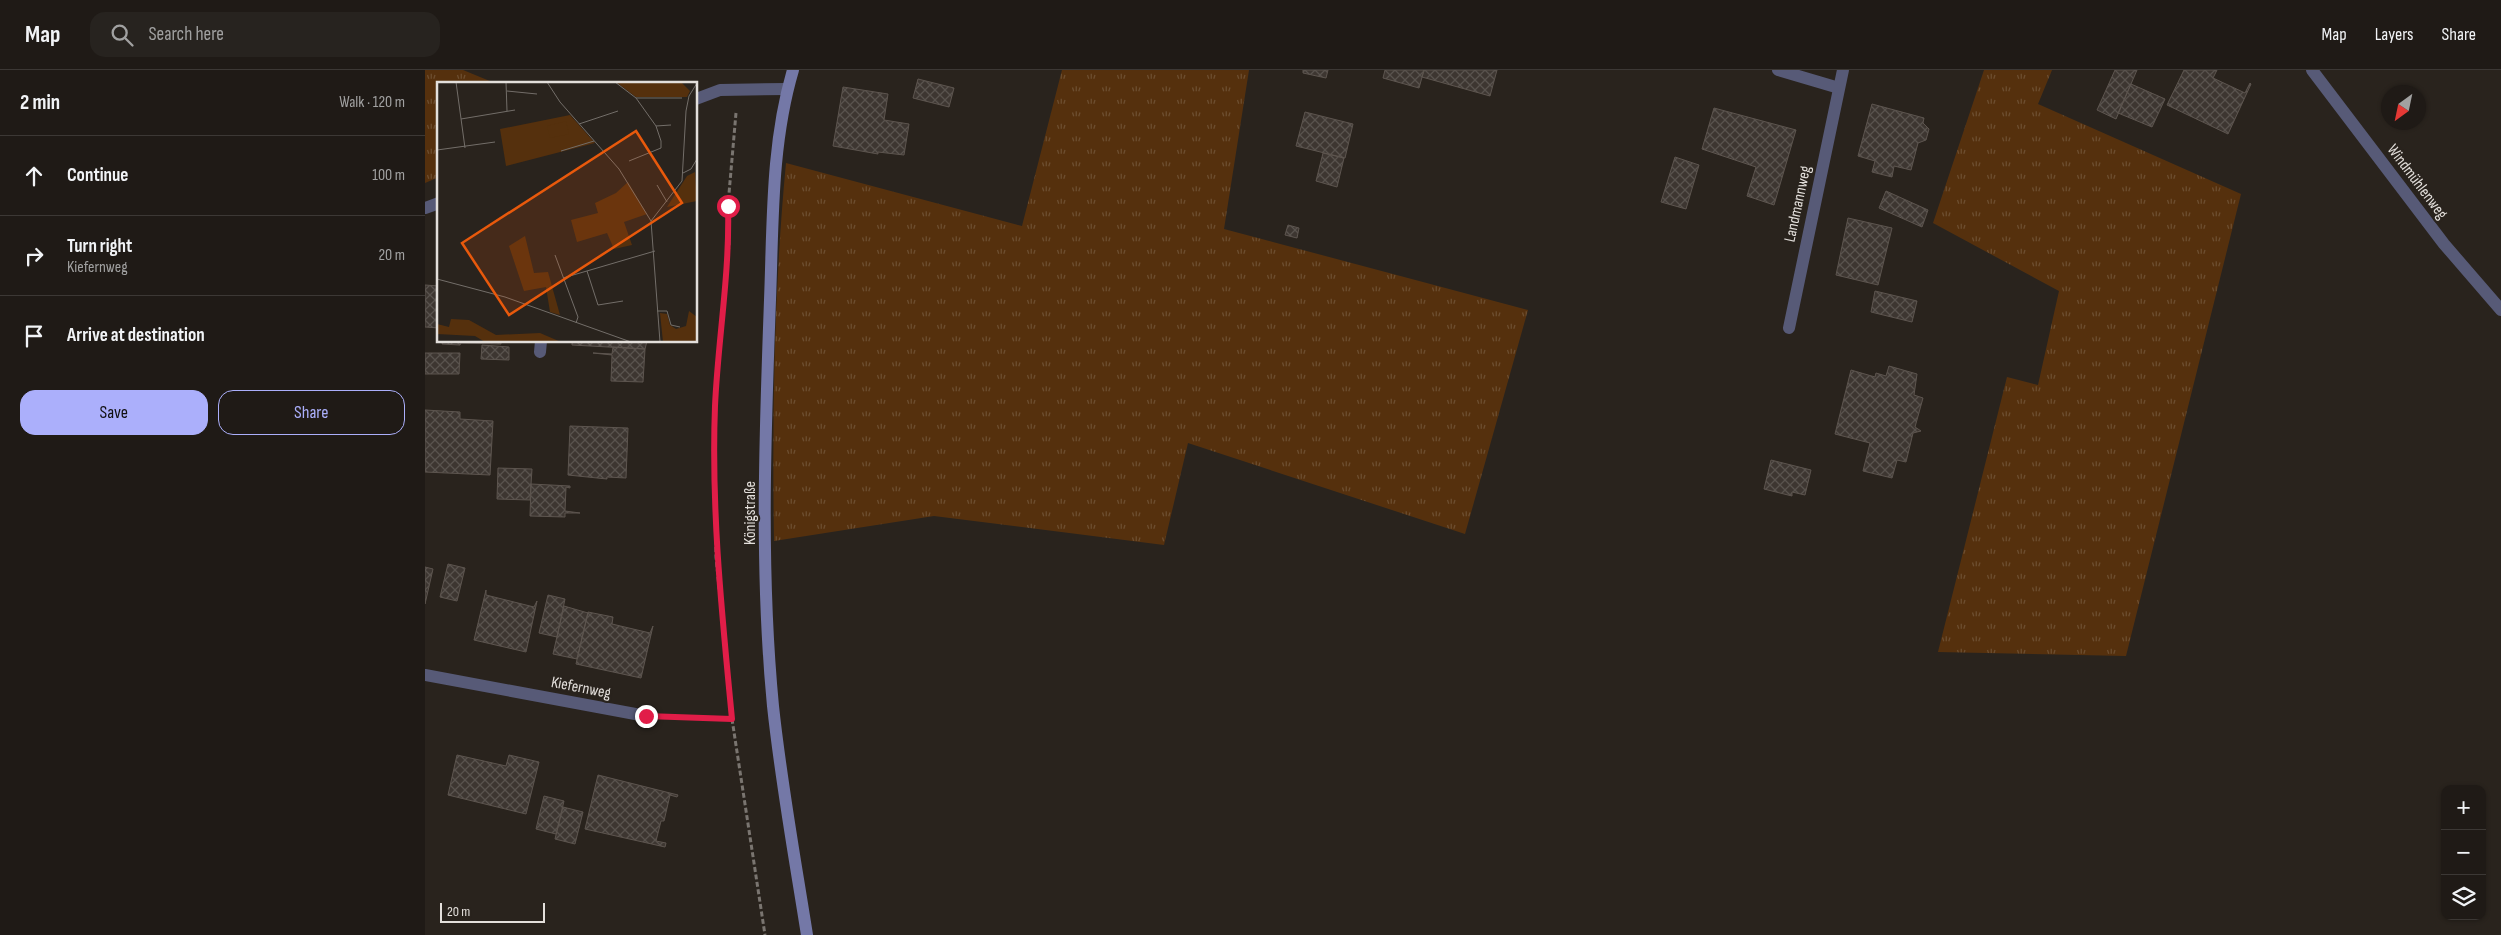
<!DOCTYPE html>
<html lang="en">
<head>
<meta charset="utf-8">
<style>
	body { margin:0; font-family:"Sofia Sans Condensed",sans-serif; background:#27231f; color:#f1f3f6 }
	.controls { position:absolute; right:15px; bottom:15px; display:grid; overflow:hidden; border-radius:10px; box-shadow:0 1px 4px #0004 }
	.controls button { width:45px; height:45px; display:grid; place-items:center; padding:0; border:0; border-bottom:1px solid #3c3835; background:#1f1a16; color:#f1f3f6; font:25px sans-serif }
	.compass { position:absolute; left:1956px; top:15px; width:45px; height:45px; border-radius:50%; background:#1f1a16; box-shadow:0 1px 4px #0004; rotate:213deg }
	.scale { position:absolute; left:15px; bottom:12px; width:105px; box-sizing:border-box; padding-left:5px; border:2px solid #e3dfdb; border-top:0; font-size:14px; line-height:18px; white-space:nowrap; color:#e3dfdb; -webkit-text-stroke:4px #29231d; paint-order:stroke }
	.stop { position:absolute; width:15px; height:15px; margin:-11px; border:4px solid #e11d48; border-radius:50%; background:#fff }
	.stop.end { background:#e11d48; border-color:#fff; box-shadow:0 1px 5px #0008 }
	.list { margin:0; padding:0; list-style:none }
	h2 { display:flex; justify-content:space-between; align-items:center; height:65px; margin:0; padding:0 20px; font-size:21px }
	h2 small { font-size:16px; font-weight:400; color:#a1a1a1 }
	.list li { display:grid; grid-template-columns:32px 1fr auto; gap:15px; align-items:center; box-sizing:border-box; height:80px; padding:0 20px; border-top:1px solid #3c3835 }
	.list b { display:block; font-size:19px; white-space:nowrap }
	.list p { margin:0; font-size:16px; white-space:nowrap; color:#a1a1a1 }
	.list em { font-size:16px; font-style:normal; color:#a1a1a1 }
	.actions { display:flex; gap:10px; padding:15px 20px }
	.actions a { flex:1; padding:11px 0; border:1px solid #abaffb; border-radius:15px; text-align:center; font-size:18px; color:#abaffb }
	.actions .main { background:#abaffb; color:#111 }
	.icon { flex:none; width:28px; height:28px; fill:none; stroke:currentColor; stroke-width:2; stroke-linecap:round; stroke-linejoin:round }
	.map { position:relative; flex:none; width:2076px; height:865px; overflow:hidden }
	header { display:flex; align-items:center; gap:30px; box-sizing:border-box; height:70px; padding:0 25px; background:#1f1a16; border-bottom:1px solid #3c3835 }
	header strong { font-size:24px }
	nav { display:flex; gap:28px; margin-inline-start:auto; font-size:18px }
	.search { width:350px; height:45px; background:#27231f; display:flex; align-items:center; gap:12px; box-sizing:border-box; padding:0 18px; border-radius:15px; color:#a1a1a1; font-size:19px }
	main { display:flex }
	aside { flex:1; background:#1f1a16 }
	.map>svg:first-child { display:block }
	.grass { fill:url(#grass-tufts) }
	.building { fill:url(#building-cross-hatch); stroke:#5d554f }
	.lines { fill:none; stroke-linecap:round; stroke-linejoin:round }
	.path { stroke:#7a7570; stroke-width:3; stroke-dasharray:5 2.5; stroke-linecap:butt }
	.minor { stroke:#575a77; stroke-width:12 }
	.secondary { stroke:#7478a7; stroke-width:12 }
	.route { stroke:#e11d48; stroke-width:6 }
	.labels { text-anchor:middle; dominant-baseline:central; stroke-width:4.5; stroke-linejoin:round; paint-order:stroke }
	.street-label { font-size:16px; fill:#e3dfdb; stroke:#29231d }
	.inset-road { fill:none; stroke:#736e69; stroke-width:1 }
	.view { fill:#e8590c; fill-opacity:0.15; stroke:#e8590c; stroke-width:2.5 }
	.inset-edge { fill:none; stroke:#e3dfdb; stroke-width:2.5 }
</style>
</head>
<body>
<header>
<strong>Map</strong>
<div class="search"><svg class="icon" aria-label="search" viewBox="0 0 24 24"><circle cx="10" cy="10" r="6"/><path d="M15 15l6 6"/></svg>Search here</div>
<nav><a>Map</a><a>Layers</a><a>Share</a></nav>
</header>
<main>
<aside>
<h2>2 min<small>Walk · 120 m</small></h2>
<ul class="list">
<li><svg class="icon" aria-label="ahead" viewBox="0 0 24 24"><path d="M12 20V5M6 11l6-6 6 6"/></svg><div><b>Continue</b></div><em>100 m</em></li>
<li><svg class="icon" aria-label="right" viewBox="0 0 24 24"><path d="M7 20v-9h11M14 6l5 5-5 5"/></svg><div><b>Turn right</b><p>Kiefernweg</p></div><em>20 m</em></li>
<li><svg class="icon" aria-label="arrive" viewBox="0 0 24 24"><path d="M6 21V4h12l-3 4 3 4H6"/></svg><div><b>Arrive at destination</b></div></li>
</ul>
<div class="actions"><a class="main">Save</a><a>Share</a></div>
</aside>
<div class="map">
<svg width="2076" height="865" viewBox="0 0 2076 865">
	<defs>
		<pattern id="grass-tufts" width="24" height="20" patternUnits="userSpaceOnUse" patternTransform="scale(1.25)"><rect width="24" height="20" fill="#55300d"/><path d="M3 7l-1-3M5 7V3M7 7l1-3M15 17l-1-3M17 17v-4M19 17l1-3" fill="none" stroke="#6d4e30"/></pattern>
		<pattern id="building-cross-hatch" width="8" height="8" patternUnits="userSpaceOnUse" patternTransform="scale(1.25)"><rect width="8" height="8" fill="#3d3631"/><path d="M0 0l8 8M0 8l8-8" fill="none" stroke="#59534e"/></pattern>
	</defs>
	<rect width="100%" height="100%" fill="#29231d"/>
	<path class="grass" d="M0,0H38L72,14H14V107L0,113Z
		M637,0H824L799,159L1103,240L1040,464L763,373L739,475L509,446L349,471C347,345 349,219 361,93L597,156Z
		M1559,0H1627L1613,34L1816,124L1701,586L1513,582L1582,307L1613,315L1634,221L1508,153Z"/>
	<path class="building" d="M878,0H903L901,8L878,3Z
		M960,0H999L994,18L958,8Z
		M999,0H1072L1065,26L997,7Z
		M1690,0H1712L1691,49L1672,40Z
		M1759,0H1792L1788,8L1820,23L1825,13L1826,14L1803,64L1742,35Z
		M493,9L529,18L524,37L488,28Z
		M1706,14L1740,29L1727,57L1693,43Z
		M418,17L463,24L459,50L484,54L479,85L453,82V84L408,76Z
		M1447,34L1499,48L1498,53L1504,59L1501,70L1493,73L1486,100L1469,96L1467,107L1447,102L1450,91L1433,86Z
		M1289,38L1371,60L1349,135L1322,126L1331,97L1277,79Z
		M880,42L928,54L920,88L871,76Z
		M898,83L919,88L912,117L891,111Z
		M1250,87L1274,95L1261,139L1236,132Z
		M1461,121L1503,140L1497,157L1454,138Z
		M1423,148L1467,158L1453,215L1411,205Z
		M863,155L874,158L872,168L860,165Z
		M0,215L14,216V258L0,257Z
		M1450,221L1492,231L1487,252L1446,242Z
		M18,271H76V274L36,273L35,275L17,274Z
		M147,271H222L220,279L147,275Z
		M57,275L84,277V290L56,289Z
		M188,277L220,279L218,312L186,311L187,285L168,283L187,284Z
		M0,283H35L34,304H0Z
		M1464,296L1492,304L1489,325L1498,328L1490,357L1496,361L1488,363L1481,392L1472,390L1467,408L1438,401L1445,373L1410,364L1426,300L1450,307L1451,303L1461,306Z
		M0,340L35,342V349L68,351L65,405L0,402Z
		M145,356L203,358L201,408L182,407V409L143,405Z
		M1346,390L1386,400L1380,425L1367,422V426L1339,419Z
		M73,398L107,399L105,430L72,429Z
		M106,414L145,416V418L141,417L140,441L155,443H140V447L105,446Z
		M23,494L40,498L32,531L15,527Z
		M0,497L8,499L0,534Z
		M61,520V525L109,537L112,531L101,582L49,570Z
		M123,525L140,529L132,567L114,563Z
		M139,536L163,543L152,589L128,584Z
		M163,542L188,547L187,554L225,563L228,556L216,608L151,594Z
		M32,685L81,696L84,685L114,692L101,744L23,725Z
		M173,705L253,725L252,727L245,725L239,751H236L231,771L241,773L240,777L160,759Z
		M119,726L139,731L131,764L111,759Z
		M138,737L158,742L150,774L130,769Z"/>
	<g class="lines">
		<path class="path" d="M311,43L303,135L304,174L290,336L291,487L307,649L340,865
			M244,647L307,649"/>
		<path class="minor" d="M1353,0L1414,18
			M1887,0L2019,174L2076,240
			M271,29L295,20L362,19
			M0,138L14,133
			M1364,258L1418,0
			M115,282L116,271
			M0,605L221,646"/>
		<path class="secondary" d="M368,0C346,74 348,154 345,230C340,365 335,501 348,636C356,712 370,789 382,865"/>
	</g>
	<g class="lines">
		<path class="route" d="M221,646L307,649C297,545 286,440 290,336C293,269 305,203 303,136"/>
	</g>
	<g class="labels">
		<g class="street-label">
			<text transform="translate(1992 112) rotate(53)">Windmühlenweg</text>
			<text transform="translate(1373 134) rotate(-78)">Landmannweg</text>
			<text transform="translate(325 443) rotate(-90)">Königstraße</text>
			<text transform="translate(156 618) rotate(11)">Kiefernweg</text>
		</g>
	</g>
	<g transform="translate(12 12)">
		<rect width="260" height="260" fill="#29231d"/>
		<path d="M133,33L158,61L69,84L63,47ZM258,90L260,119L230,125L250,94ZM191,100L210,132L187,140L195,163L177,167L170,151L140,160L134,138L161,131L158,121L179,111ZM88,154L97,191L111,190L123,233L113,230L109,205L87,209L72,164ZM252,229L260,235V260H226L223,231L230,232L233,243L239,247L249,244ZM14,237L32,238L59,253L103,251L124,260H48L38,254L0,252V242L12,245Z" fill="#55300d"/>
		<path d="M179,0H244L253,9L250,15H199Z" fill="#55300d"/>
		<path d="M129,39L132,52L113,56L110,44Z" fill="#55300d"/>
		<path class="inset-road" d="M19,0L28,66M69,0L70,29M110,0L123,20L182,87L214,139L223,260M178,0L199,16L219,44L224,59V66L192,79M70,9L100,12M199,16H245M24,37L78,28M142,42L181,29M219,44L234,43M0,68L58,60M124,69L157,59M246,91L254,87L260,77M220,103L230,120M214,139L245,99L249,29L252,14L260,1M118,173L141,235L139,241M150,189L161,223L186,219M126,196L218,169M0,197L68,215L194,260M220,229H230L234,243L243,245"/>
		<path class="view" d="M199,49L245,121L72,233L25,161Z"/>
		<rect width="260" height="260" class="inset-edge"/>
	</g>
</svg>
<div class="controls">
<button>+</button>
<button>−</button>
<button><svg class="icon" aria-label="layers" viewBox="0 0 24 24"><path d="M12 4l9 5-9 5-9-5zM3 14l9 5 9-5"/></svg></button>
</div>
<svg class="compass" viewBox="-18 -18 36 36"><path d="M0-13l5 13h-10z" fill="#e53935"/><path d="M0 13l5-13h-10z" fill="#a1a1a1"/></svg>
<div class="scale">20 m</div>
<div class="stop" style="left:303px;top:136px"></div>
<div class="stop end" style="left:221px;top:646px"></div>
</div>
</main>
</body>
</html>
